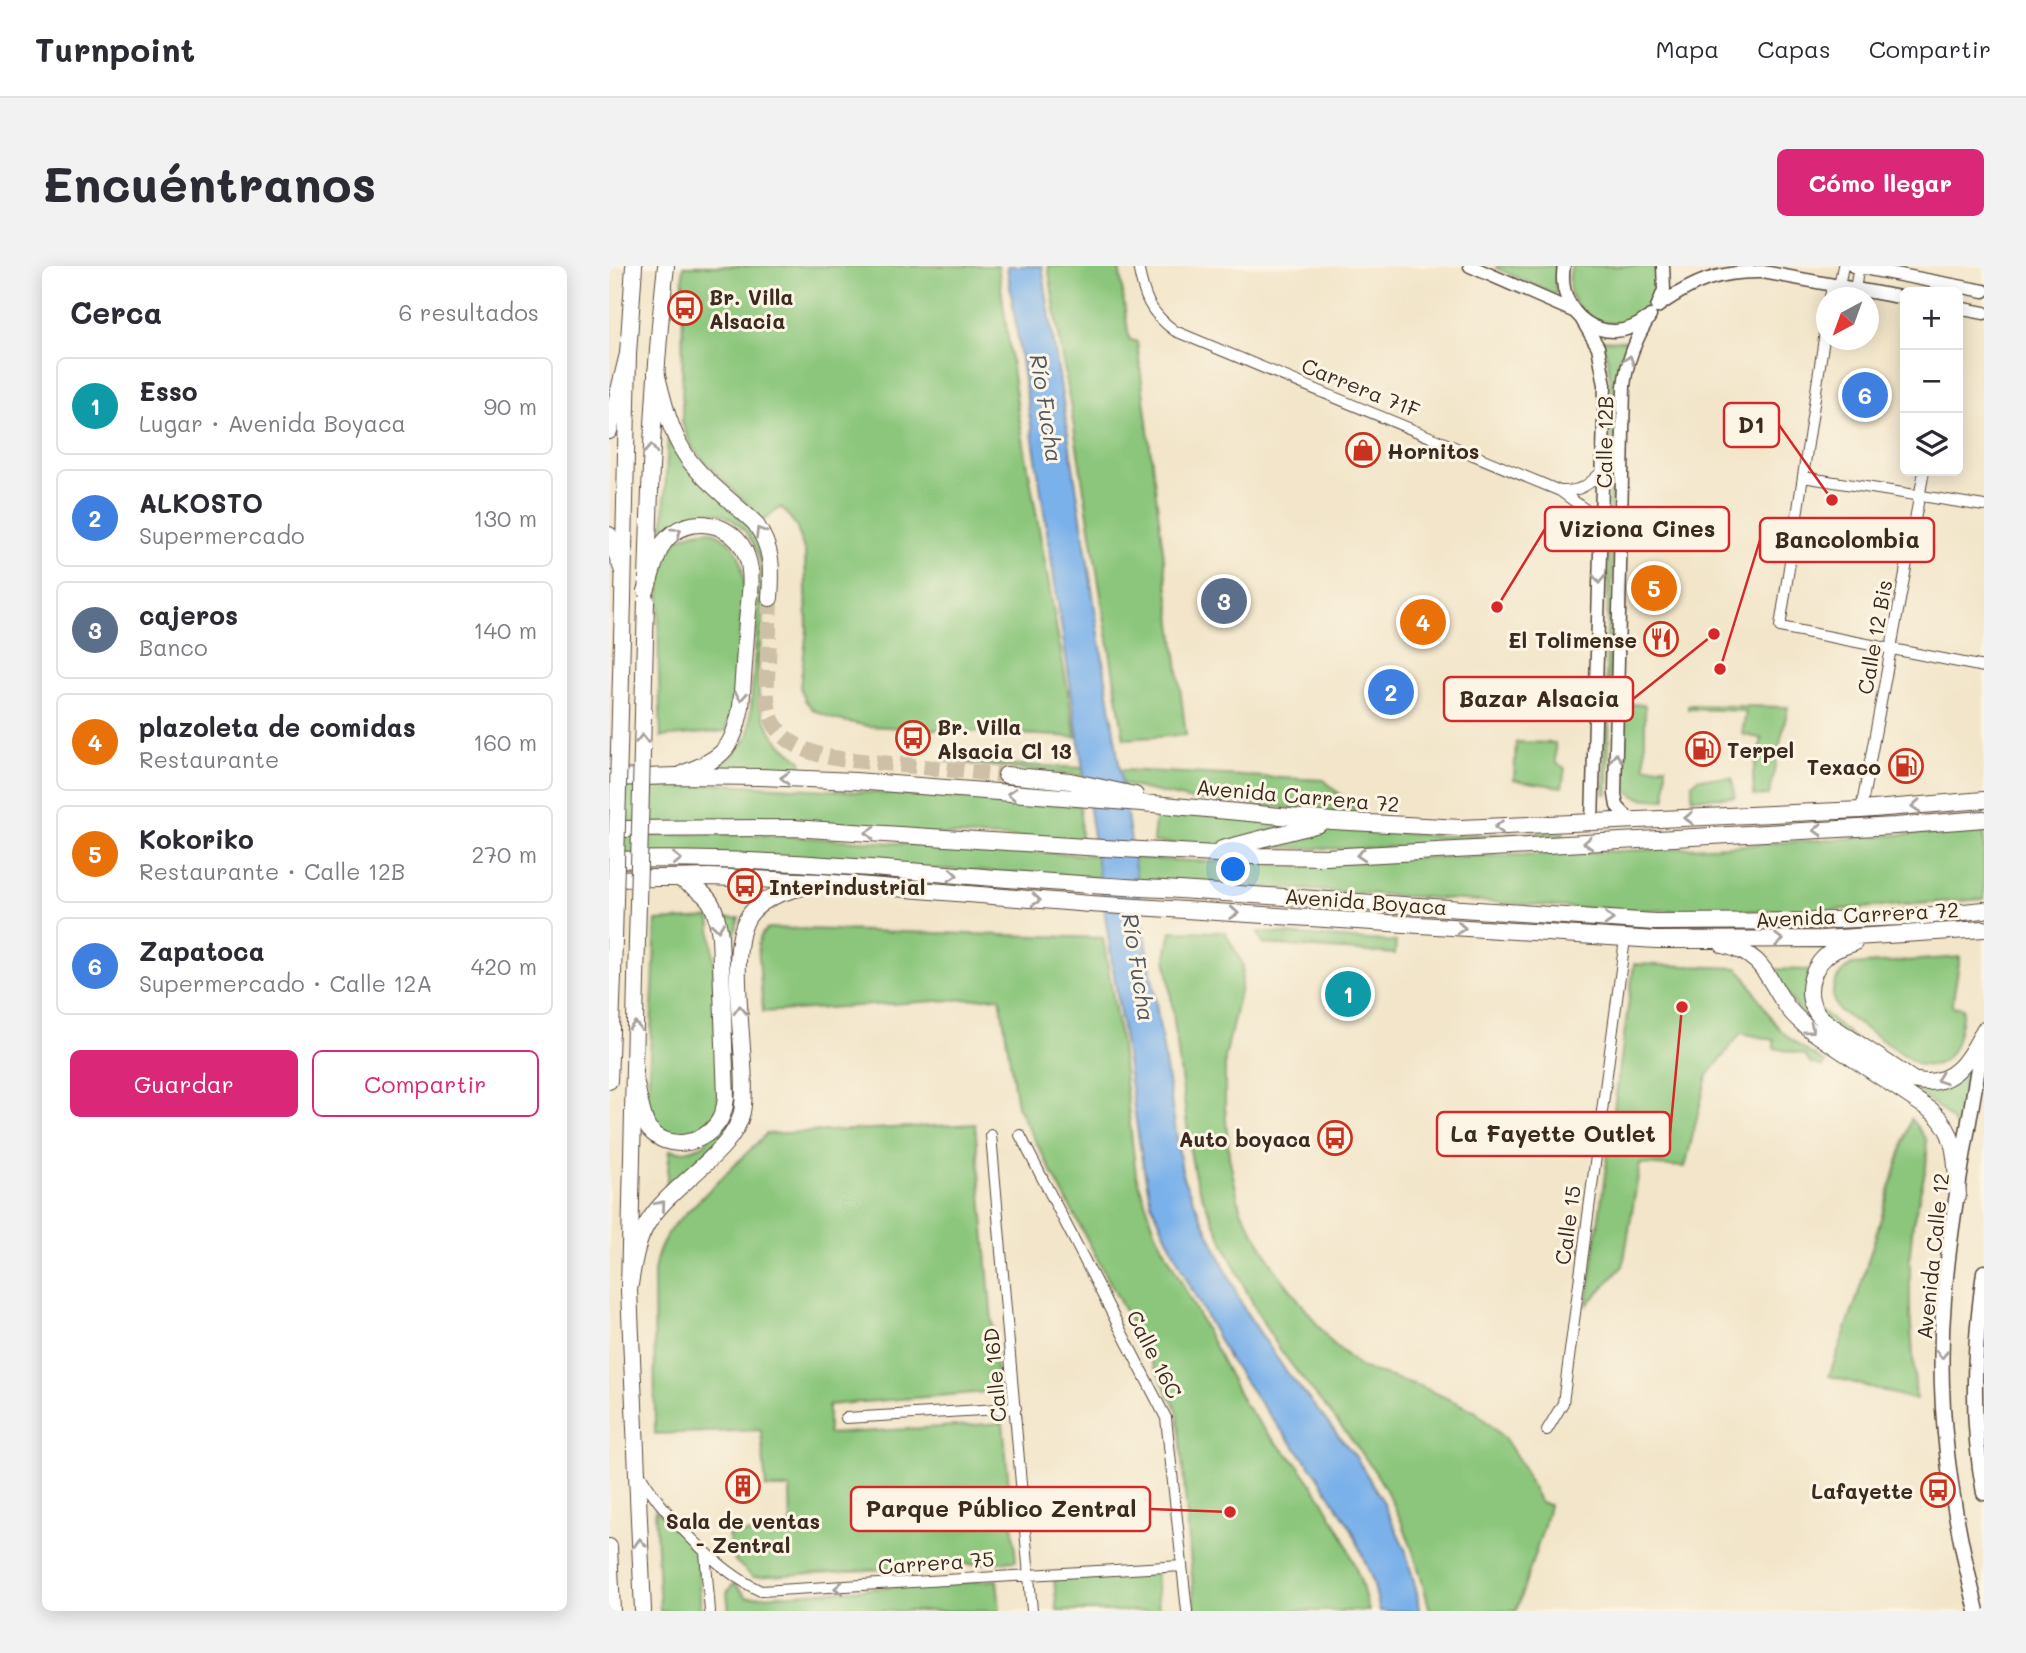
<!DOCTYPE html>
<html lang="es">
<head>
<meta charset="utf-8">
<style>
	body { margin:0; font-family:Mali,sans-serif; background:#f2f2f3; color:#2b2b33 }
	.controls { position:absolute; right:21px; top:21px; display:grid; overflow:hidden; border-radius:10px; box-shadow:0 4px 18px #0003 }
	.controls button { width:63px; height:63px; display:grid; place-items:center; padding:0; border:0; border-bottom:2px solid #e1e1e2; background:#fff; color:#2b2b33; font:35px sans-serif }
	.compass { position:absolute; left:1207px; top:21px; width:63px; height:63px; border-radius:50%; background:#fff; box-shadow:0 4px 18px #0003; rotate:221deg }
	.you { position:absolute; left:625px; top:604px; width:24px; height:24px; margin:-18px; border:5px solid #fff; border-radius:50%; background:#1a73e8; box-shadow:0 0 0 10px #1a73e833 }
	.badge { display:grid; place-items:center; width:46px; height:46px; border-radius:50%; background:#db2777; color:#fff; font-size:23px; font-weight:700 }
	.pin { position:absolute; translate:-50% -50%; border:4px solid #fff; box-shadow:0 2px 7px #0006 }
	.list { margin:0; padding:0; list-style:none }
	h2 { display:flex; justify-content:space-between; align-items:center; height:91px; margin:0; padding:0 28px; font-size:30px }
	h2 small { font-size:23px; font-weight:400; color:#7c7c81 }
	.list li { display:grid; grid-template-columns:46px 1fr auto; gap:21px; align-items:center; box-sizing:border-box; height:98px; margin:0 14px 14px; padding:0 14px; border:2px solid #e1e1e2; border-radius:10px }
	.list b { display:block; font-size:26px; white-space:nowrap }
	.list p { margin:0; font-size:23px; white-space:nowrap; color:#7c7c81 }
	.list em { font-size:23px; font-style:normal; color:#7c7c81 }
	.actions { display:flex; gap:14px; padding:21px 28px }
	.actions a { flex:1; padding:16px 0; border:2px solid #db2777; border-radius:10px; text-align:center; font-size:24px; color:#db2777 }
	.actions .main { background:#db2777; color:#fff }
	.icon { flex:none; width:38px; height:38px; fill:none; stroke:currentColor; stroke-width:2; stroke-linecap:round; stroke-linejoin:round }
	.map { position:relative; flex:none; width:1375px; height:1345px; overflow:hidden; border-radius:10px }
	header { display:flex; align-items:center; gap:42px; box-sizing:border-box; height:98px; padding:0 35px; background:#fff; border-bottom:2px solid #e1e1e2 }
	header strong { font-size:33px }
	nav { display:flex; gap:38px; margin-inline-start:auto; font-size:24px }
	.intro { display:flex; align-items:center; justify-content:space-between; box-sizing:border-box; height:168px; padding:0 42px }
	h1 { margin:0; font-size:49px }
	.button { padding:18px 32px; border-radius:10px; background:#db2777; color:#fff; font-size:24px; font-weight:700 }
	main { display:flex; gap:42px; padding:0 42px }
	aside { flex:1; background:#fff; border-radius:10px; box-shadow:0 4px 18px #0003 }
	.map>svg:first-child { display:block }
	.green { fill:#8bc67b; stroke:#63784c; stroke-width:2 }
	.water { fill:#7ab1ea; stroke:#5a6e84; stroke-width:2 }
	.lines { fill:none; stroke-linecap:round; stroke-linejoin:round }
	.trunk-tunnel { stroke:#cdc0a7; stroke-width:16; stroke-dasharray:16 8; stroke-linecap:butt }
	.minor-casing { stroke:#564638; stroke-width:12 }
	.tertiary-casing { stroke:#564638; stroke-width:15 }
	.secondary-casing { stroke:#564638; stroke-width:17 }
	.primary-casing { stroke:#564638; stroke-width:18 }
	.trunk-casing { stroke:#564638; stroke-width:18 }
	.minor { stroke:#fff; stroke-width:10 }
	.tertiary { stroke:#fff; stroke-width:12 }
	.secondary { stroke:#fff; stroke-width:14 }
	.primary { stroke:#fff; stroke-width:16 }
	.trunk { stroke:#fff; stroke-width:16 }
	.primary-bridge-casing { stroke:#564638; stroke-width:18; stroke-linecap:butt }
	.primary-bridge { stroke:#fff; stroke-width:16 }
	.oneway { stroke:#a79f9a }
	.labels { text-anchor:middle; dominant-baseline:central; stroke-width:6; stroke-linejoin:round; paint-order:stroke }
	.poi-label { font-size:21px; font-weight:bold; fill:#3b2a1e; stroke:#fcf5e5; text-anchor:start }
	.street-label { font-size:21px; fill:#3b2a1e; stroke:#fcf5e5 }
	.water-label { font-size:23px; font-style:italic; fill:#515965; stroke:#fcf5e5 }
	.leader { fill:none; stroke:#d62828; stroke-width:2.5 }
	.callout-dot { fill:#d62828; stroke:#fcf5e5; stroke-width:2.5 }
	.callout { fill:#fcf5e5; stroke:#d62828; stroke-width:2.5 }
	.callout-label { font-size:23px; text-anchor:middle; font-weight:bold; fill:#3b2a1e }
</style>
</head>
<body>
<header>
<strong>Turnpoint</strong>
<nav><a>Mapa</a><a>Capas</a><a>Compartir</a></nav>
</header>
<div class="intro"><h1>Encuéntranos</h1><a class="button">Cómo llegar</a></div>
<main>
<aside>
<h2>Cerca<small>6 resultados</small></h2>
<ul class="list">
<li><span class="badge" style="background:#0f9aa8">1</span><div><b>Esso</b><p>Lugar · Avenida Boyaca</p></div><em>90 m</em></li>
<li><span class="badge" style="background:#3f7fe0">2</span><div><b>ALKOSTO</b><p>Supermercado</p></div><em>130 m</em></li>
<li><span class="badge" style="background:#5c6f8a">3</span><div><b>cajeros</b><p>Banco</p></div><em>140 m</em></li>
<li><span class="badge" style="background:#e8710a">4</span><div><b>plazoleta de comidas</b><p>Restaurante</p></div><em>160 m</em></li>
<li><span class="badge" style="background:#e8710a">5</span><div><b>Kokoriko</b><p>Restaurante · Calle 12B</p></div><em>270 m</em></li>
<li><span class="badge" style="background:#3f7fe0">6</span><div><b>Zapatoca</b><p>Supermercado · Calle 12A</p></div><em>420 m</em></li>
</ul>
<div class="actions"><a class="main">Guardar</a><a>Compartir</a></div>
</aside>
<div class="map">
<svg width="1375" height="1345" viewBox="0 0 1375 1345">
	<rect width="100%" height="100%" fill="#fcf5e5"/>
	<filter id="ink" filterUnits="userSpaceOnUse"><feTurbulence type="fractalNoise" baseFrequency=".0143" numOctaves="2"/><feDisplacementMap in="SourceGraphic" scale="14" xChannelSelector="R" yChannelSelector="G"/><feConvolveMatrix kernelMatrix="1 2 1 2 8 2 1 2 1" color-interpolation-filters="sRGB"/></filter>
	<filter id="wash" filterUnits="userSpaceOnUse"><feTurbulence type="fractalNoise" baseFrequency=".00686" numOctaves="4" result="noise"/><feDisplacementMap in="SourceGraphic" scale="28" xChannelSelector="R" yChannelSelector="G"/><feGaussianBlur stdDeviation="1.57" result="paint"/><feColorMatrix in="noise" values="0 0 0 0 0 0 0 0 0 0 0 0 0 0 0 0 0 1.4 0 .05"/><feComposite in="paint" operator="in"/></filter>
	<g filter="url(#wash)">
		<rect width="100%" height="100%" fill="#f2e5c9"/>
		<path class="green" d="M74,0H389L409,145L467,471L259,460L224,453L204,444L196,434L191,421L198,363L196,287L187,259L172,241L154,255L84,183L73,157Z
			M439,0H510L520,73L528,76L577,469L515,473Z
			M888,0H949L946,19L948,27L945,28L887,2Z
			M963,0H1048C1061,85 941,67 963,0Z
			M992,74L1019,75C1011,93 1009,110 1007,130L999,528H995L1002,130L999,95Z
			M59,171C79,194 100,216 120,239C130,250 144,262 150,276C177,346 109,443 192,494L193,502H105L122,492L140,469L152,301C146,271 122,238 86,248C73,252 64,261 54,270Z
			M101,264C130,278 133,290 135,320L127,414L123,443L117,465L52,471C51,437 44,305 59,283C69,269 86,265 101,264Z
			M1021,438L1036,439V501L1057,500V533C1040,533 1024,536 1014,518L1015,446Z
			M1079,439L1179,441L1160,529L1145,530L1144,507L1153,473L1133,468L1137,445L1079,443Z
			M907,476L946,477L947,497L956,502L953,521L905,514Z
			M332,495L715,514L753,549L579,533L477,510Z
			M1090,512H1123L1126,531L1083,532V518Z
			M115,518L471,539L472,574L0,556V521Z
			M547,544L692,557L603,580L544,576Z
			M718,562L830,570L955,566V570L896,575L744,583L644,581Z
			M1375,563V633L1224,644L1083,645L969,642L754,627L408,607L0,588V569L139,568L558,594L693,599L801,592L968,587L1122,580Z
			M101,652L105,695L109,839C108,844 107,851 103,855C89,870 64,876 48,860C41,853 40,843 39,834L47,655Z
			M118,652H130L124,671L122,687C124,719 135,836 122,859C110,880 76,905 57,923L61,884C74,887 83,884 96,878L123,817Z
			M159,662L494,672L511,773L527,909L547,967L634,1136L660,1169L689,1199L713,1233L735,1272L751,1313L760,1345H586L569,1146L408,840L391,731L154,746L149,679L152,669Z
			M562,665L616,666L634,699L632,721L616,792V841L620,890L631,942L666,1003L721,1075L752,1102L811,1120L866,1145L896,1173L911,1196L930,1235L940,1239L934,1263L907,1345H821C809,1296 794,1249 766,1206C737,1161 698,1123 668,1079C638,1033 617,980 593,930L586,911L582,890L557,691Z
			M649,666L787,676L786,688L654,678Z
			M1351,691L1343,740L1354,742C1351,769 1345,808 1308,798L1229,744C1218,726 1226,708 1243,699Z
			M1025,698L1129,702C1148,724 1157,752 1179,771C1190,781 1204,789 1216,797L1214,801L1201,797L1196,789L1165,782V774L1132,767L1098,811L1076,901L1031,898L1014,1000L978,1039Z
			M1164,703L1199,704L1198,733L1302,819L1358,805L1350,867C1340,845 1319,834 1299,821C1266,800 1220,776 1193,748C1181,735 1173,718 1164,703Z
			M1302,853L1317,873L1318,888L1317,902L1304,957L1301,987V1046L1307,1134L1220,1110L1247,1035Z
			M366,858L389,1125L219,1139V1168L394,1157L407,1295L144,1311L126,1295L119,1269L182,1264L181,1222H157L152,1164L46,1168L45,1006C47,988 53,975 63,961L157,868Z
			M46,1243L88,1284L92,1345H51Z
			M547,1305L550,1345H448L445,1313Z
			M388,1314L391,1345H120L118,1326L125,1317L138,1331Z"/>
		<path class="water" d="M398,0H433L574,912L635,1043L676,1104L747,1191L773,1234L796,1283L808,1327L810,1345H771L764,1315L743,1264L707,1207L654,1141L620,1093L580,1018L542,937L533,894Z"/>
	</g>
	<g filter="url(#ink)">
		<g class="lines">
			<path class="trunk-tunnel" d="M161,332C160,354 160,375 159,397C158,413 156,429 160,445C168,477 203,489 232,493L397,509"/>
			<g class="minor-casing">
				<path id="minor" d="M529,0C535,31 540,46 566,65L951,225L980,246L990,265
					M1230,20L1234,0
					M1246,23L1250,0
					M1221,32L1223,18
					M1218,53L1171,361L1375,401
					M1194,211L1375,240
					M951,225C972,226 981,218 994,204
					M1252,544L1315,205
					M382,869L423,1345
					M411,869L557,1152L578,1345
					M237,1152L407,1142
					M938,1164L954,1137L1016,673
					M31,1208C54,1248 110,1306 152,1325L573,1300
					M96,1286L101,1345"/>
			</g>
			<g class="tertiary-casing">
				<path id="tertiary" d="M861,0L964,45
					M955,0C946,48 997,85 1037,53
					M1244,0L1375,25
					M1049,39L1055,24L1054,0
					M1048,41C1085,15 1109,5 1154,6L1296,32
					M1349,42L1375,47
					M973,54L989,81L996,119L983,556
					M1022,555L1008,540L1006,528L1015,120C1018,93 1027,72 1041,50"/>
			</g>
			<g class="secondary-casing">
				<path id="secondary" d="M1375,1006C1365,1080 1361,1153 1375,1227
					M1368,1345C1342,1243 1326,1139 1335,1033C1342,945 1361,857 1374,770"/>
			</g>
			<g class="primary-casing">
				<path id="primary" d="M38,315C41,210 45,105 57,0
					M14,334L19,88L25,0
					M27,713L20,1024L34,1345
					M0,815L4,710
					M0,1281L3,1345"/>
			</g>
			<g class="trunk-casing">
				<path id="trunk" d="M47,106C54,134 60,163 76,188C89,210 126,238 146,257C164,283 163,302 161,332
					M0,165L19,88
					M0,269L14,305
					M37,325C43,309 46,288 56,275C79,246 127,256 138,291C145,310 140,335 138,355C136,383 134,412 132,441C124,482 115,492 75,507
					M397,509L461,515L526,529
					M0,512L68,510L152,511L246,515L545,538L723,555L852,562L1252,544L1375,534
					M0,563L184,562L476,581L644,590L717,591L1286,560L1375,553
					M613,583L710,558
					M0,594C185,588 370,615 555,623L1046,656L1203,655L1314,650L1375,644
					M0,613L101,611L212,616L481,638L1047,674L1213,673L1375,663
					M1245,677C1238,679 1231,681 1224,685C1204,697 1193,726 1208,747C1211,752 1217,755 1221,759L1304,814C1343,824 1360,794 1375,764
					M1114,679C1157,689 1157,712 1179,742C1186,751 1194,758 1203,765L1323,845C1350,868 1346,897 1349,929
					M0,775L2,766
					M25,809C29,823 32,852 40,863C59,885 92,879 108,858C114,850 116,841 117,832L111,670C106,636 101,629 71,613
					M20,1024C24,1002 26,978 38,958C60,919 125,887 133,846C142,798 113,680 142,647C156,630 178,625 198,620"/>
			</g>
			<use href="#minor" class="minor"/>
			<use href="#tertiary" class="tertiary"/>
			<use href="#secondary" class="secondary"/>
			<use href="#primary" class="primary"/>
			<use href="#trunk" class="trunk"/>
			<g class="primary-bridge-casing">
				<path id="primary-bridge" d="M4,710L14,334
					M27,713L37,335"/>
			</g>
			<use href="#primary-bridge" class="primary-bridge"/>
		</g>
		<defs><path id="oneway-chevron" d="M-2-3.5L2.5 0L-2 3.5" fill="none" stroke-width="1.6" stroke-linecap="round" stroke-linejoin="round" transform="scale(1.75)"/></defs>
		<g class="oneway">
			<use href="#oneway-chevron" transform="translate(1020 94) rotate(-73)"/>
			<use href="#oneway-chevron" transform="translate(42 183) rotate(-87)"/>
			<use href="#oneway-chevron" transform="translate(68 266) rotate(-36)"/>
			<use href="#oneway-chevron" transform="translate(151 266) rotate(-121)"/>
			<use href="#oneway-chevron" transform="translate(990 313) rotate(92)"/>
			<use href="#oneway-chevron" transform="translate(132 430) rotate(95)"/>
			<use href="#oneway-chevron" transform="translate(33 473) rotate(-89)"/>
			<use href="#oneway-chevron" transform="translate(1007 492) rotate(-89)"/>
			<use href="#oneway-chevron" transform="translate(176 512) rotate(-177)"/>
			<use href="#oneway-chevron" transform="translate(403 528) rotate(-176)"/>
			<use href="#oneway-chevron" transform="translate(1307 540) rotate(176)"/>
			<use href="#oneway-chevron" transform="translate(1080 552) rotate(178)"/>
			<use href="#oneway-chevron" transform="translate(890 561) rotate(179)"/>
			<use href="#oneway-chevron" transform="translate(1209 564) rotate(177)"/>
			<use href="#oneway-chevron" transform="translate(261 567) rotate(-176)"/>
			<use href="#oneway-chevron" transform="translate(979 577) rotate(177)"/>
			<use href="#oneway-chevron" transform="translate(752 589) rotate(177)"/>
			<use href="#oneway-chevron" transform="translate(68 593)"/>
			<use href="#oneway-chevron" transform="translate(344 609) rotate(5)"/>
			<use href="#oneway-chevron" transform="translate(427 634) rotate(5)"/>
			<use href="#oneway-chevron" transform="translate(625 647) rotate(4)"/>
			<use href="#oneway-chevron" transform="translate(1000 653) rotate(3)"/>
			<use href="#oneway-chevron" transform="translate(109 661) rotate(83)"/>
			<use href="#oneway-chevron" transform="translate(852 662) rotate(4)"/>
			<use href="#oneway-chevron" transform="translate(1170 674) rotate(-1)"/>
			<use href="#oneway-chevron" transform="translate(131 744) rotate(-92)"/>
			<use href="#oneway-chevron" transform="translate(26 760) rotate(-89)"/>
			<use href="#oneway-chevron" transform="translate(1201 763) rotate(37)"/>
			<use href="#oneway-chevron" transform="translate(1332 813) rotate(160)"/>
			<use href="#oneway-chevron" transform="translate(52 939) rotate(-50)"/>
			<use href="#oneway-chevron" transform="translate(1333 1088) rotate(91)"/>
			<use href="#oneway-chevron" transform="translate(31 1277) rotate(-93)"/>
			<use href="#oneway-chevron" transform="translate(230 1322) rotate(177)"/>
		</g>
	</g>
	<defs>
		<g id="bus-ring" transform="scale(1.75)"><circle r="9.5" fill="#fcf5e5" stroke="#c8321e" stroke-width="1.5"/><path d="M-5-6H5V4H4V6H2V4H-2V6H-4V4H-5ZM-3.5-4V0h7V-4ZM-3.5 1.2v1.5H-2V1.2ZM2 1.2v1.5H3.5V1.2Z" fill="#c8321e"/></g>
		<g id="shop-ring" transform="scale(1.75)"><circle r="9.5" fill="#fcf5e5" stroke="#c8321e" stroke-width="1.5"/><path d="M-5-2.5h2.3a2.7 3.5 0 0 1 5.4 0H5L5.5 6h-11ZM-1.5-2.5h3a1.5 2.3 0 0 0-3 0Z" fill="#c8321e"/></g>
		<g id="restaurant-ring" transform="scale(1.75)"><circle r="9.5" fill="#fcf5e5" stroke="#c8321e" stroke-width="1.5"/><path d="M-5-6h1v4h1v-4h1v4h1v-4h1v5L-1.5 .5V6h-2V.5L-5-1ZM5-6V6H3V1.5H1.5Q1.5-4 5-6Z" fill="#c8321e"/></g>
		<g id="fuel-ring" transform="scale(1.75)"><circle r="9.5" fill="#fcf5e5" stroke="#c8321e" stroke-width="1.5"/><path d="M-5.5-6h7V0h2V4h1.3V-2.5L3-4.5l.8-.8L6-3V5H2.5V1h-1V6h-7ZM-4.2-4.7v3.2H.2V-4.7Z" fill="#c8321e"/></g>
		<g id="building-ring" transform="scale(1.75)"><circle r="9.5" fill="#fcf5e5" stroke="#c8321e" stroke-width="1.5"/><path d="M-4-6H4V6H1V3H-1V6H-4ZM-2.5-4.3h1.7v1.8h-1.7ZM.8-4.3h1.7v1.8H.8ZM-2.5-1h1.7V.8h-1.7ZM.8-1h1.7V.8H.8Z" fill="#c8321e"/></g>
	</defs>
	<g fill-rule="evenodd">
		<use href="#bus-ring" x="76" y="42"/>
		<use href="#shop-ring" x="754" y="184"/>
		<use href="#restaurant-ring" x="1052" y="373"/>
		<use href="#bus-ring" x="304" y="472"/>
		<use href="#fuel-ring" x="1094" y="483"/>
		<use href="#fuel-ring" x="1297" y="500"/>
		<use href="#bus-ring" x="136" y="620"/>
		<use href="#bus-ring" x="726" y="872"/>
		<use href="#building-ring" x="134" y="1220"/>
		<use href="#bus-ring" x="1329" y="1224"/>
	</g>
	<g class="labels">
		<g class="poi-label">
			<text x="100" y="30">Br. Villa<tspan x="100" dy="24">Alsacia</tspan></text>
			<text x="778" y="184">Hornitos</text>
			<text x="1028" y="373" text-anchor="end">El Tolimense</text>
			<text x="328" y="460">Br. Villa<tspan x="328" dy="24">Alsacia Cl 13</tspan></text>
			<text x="1118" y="483">Terpel</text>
			<text x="1272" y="500" text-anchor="end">Texaco</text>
			<text x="160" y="620">Interindustrial</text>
			<text x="702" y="872" text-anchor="end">Auto boyaca</text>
			<text x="1304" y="1224" text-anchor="end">Lafayette</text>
			<text x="134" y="1254" text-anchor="middle">Sala de ventas<tspan x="134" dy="24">- Zentral</tspan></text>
		</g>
		<g class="street-label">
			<text transform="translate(752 121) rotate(22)">Carrera 71F</text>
			<text transform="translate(995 176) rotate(-89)">Calle 12B</text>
			<text transform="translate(1265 371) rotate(-80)">Calle 12 Bis</text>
			<text transform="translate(689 529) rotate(5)">Avenida Carrera 72</text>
			<text transform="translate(757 635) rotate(4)">Avenida Boyaca</text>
			<text transform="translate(1248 648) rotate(-3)">Avenida Carrera 72</text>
			<text transform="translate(958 959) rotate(-82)">Calle 15</text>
			<text transform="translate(1323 990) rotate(-84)">Avenida Calle 12</text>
			<text transform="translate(546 1088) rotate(63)">Calle 16C</text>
			<text transform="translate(385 1109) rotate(-95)">Calle 16D</text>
			<text transform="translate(327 1296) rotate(-4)">Carrera 75</text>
		</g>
		<g class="water-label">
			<text transform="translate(438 142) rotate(81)">Río Fucha</text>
			<text transform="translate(530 701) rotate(81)">Río Fucha</text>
		</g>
	</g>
	<path class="leader" d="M1223 234L1170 159M888 341L936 263M1111 403L1151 274M1105 368L1024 433M1073 741L1061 868M621 1246L541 1243"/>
	<g class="callout-dot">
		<circle cx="1223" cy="234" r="7"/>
		<circle cx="888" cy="341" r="7"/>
		<circle cx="1111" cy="403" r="7"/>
		<circle cx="1105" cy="368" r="7"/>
		<circle cx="1073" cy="741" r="7"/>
		<circle cx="621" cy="1246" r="7"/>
	</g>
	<g class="callout">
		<rect x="1115" y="137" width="55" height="44" rx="7"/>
		<rect x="936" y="241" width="184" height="44" rx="7"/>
		<rect x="1151" y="252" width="174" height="44" rx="7"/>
		<rect x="835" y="411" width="189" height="44" rx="7"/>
		<rect x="828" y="846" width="233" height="44" rx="7"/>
		<rect x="242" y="1221" width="299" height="44" rx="7"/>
	</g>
	<g class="callout-label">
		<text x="1142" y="167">D1</text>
		<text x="1028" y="271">Viziona Cines</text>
		<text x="1238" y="282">Bancolombia</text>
		<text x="930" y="441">Bazar Alsacia</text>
		<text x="944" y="876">La Fayette Outlet</text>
		<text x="392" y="1251">Parque Público Zentral</text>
	</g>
</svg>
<div class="controls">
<button>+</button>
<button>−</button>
<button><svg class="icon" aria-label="layers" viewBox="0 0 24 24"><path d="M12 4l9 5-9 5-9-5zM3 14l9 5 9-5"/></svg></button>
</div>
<svg class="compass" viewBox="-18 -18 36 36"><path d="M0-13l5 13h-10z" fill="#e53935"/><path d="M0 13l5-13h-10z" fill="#7c7c81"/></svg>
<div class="you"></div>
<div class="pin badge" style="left:739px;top:728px;background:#0f9aa8">1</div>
<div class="pin badge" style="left:782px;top:426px;background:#3f7fe0">2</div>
<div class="pin badge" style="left:615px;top:335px;background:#5c6f8a">3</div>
<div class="pin badge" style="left:814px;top:356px;background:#e8710a">4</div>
<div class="pin badge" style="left:1045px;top:322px;background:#e8710a">5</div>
<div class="pin badge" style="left:1256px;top:129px;background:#3f7fe0">6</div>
</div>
</main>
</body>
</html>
